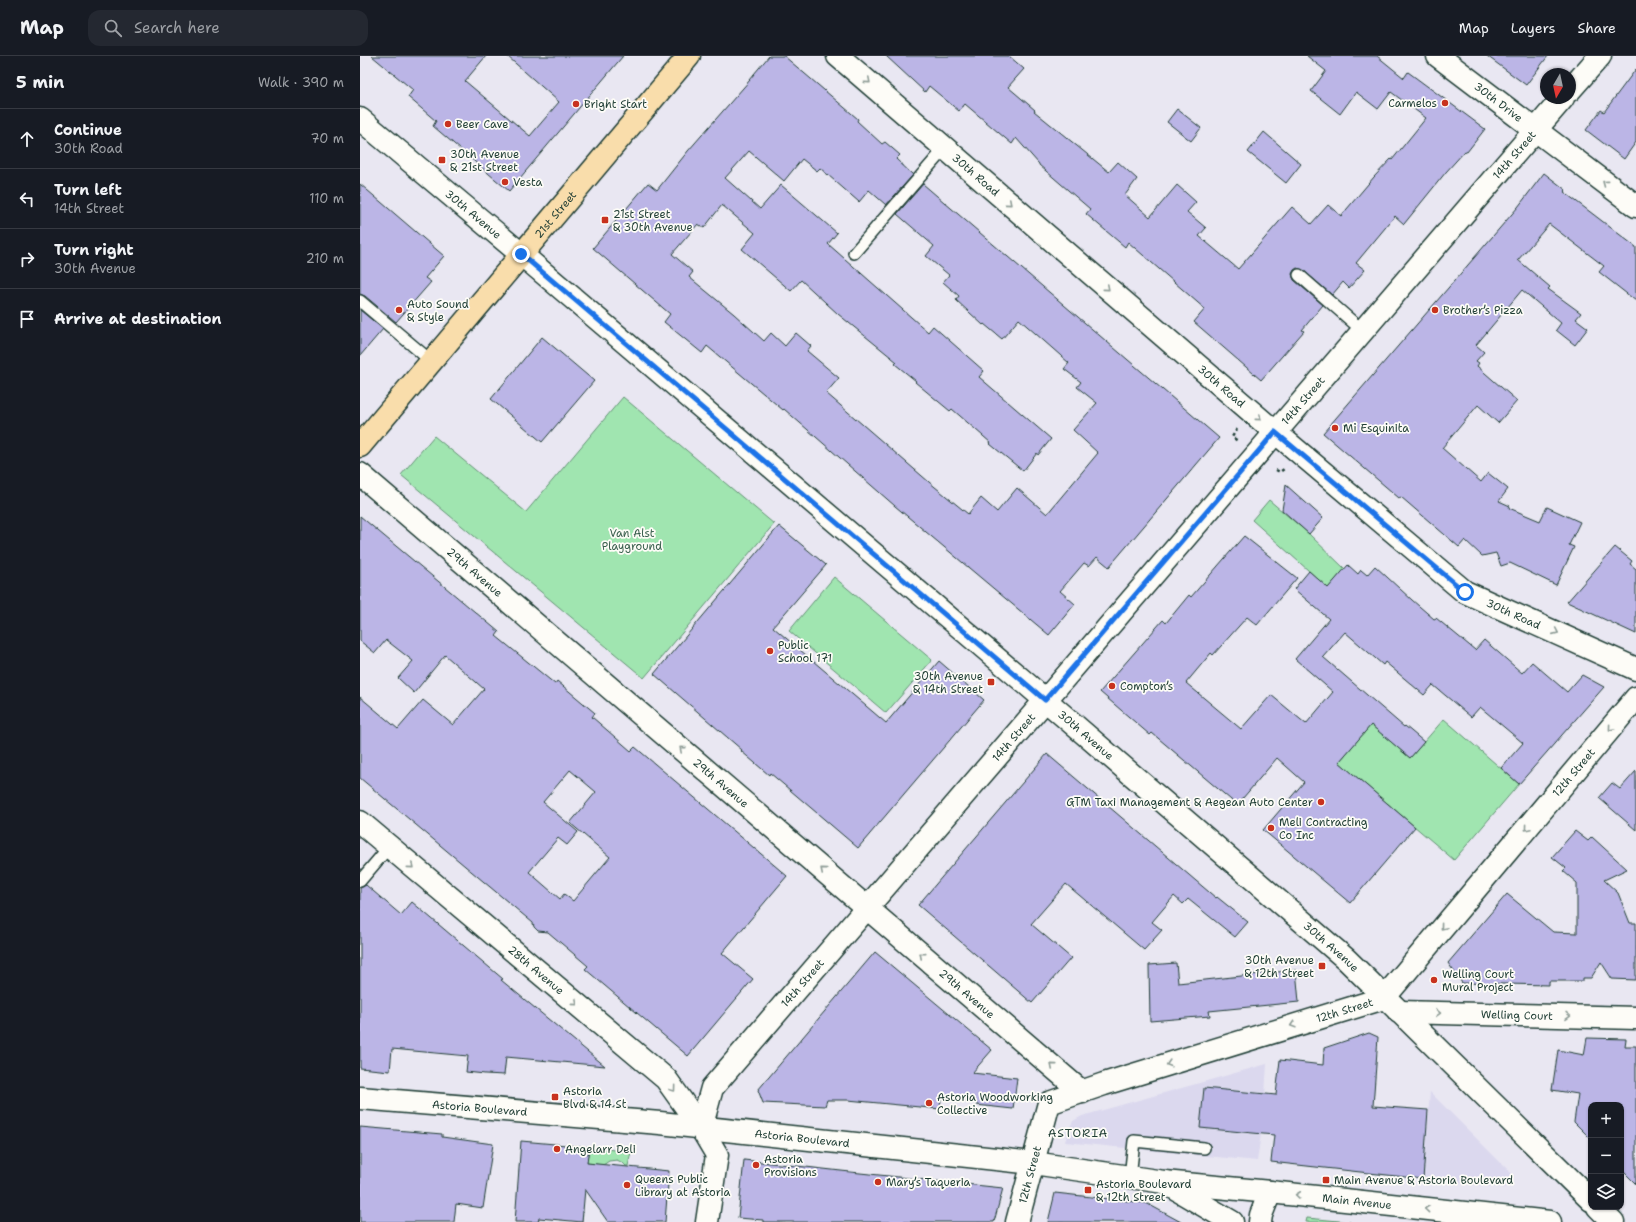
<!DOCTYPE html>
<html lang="en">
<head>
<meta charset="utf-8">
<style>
	body { margin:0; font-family:"Shantell Sans",sans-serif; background:#242831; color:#f1f3f6 }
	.controls { position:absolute; right:12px; bottom:12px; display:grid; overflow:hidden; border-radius:8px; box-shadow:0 1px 3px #0004 }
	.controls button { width:36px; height:36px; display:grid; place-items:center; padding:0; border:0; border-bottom:1px solid #363941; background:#171b24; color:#f1f3f6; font:20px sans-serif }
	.compass { position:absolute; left:1180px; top:12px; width:36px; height:36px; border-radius:50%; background:#171b24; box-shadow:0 1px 3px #0004; rotate:189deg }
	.stop { position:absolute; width:12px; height:12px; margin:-9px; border:3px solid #1a73e8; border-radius:50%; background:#fff }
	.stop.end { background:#1a73e8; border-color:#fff; box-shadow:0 1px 4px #0008 }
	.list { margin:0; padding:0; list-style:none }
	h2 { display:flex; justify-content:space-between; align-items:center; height:52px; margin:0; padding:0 16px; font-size:17px }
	h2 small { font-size:13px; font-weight:400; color:#9ea1a6 }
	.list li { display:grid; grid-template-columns:26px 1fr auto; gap:12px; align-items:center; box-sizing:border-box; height:60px; padding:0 16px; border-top:1px solid #363941 }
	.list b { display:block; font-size:15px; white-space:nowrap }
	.list p { margin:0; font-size:13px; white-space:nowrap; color:#9ea1a6 }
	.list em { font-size:13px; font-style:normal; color:#9ea1a6 }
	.icon { flex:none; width:22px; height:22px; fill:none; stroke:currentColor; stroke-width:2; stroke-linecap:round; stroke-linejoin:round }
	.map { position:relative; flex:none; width:1276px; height:1166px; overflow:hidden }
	header { display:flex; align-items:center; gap:24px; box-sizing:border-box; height:56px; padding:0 20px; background:#171b24; border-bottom:1px solid #363941 }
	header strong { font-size:19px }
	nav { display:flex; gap:22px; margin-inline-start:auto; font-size:14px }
	.search { width:280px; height:36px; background:#242831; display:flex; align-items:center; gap:10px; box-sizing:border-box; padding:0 14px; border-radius:12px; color:#9ea1a6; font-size:15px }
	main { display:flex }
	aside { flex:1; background:#171b24 }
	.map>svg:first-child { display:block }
	.built { fill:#dbd8ee }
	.green { fill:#a0e5b0; stroke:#609172 }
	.building { fill:#bbb5e6; stroke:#1f3d34; fill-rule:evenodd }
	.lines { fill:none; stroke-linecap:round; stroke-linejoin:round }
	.service-casing { stroke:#1f3d34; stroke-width:14 }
	.minor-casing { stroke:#1f3d34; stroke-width:25 }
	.tertiary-casing { stroke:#1f3d34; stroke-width:25 }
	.secondary-casing { stroke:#1f3d34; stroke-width:25 }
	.primary-casing { stroke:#1f3d34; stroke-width:25 }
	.path { stroke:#1f3d34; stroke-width:2.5; stroke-dasharray:3 3; stroke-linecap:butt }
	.service { stroke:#fdfcf7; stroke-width:11 }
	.minor { stroke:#fdfcf7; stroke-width:22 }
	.tertiary { stroke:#fdfcf7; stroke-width:22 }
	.secondary { stroke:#fdfcf7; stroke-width:22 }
	.primary { stroke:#f9ddab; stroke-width:22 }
	.oneway { stroke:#8e9c96 }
	.route { stroke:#1a73e8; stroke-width:5 }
	.poi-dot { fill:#c8321e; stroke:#fdfcf7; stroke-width:1.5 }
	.labels { text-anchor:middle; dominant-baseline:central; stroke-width:3.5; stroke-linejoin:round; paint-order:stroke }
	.street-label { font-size:11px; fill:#1f3d34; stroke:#fdfcf7 }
	.poi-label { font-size:11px; fill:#1f3d34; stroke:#fdfcf7; text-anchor:start }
	.park-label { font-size:11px; fill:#395f4d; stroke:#fdfcf7 }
	.neighbourhood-label { font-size:12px; letter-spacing:1px; fill:#1f3d34; stroke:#fdfcf7 }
</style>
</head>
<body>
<header>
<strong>Map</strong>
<div class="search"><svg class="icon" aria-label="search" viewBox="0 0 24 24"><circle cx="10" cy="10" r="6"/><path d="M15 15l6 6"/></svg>Search here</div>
<nav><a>Map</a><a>Layers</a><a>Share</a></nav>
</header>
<main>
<aside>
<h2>5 min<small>Walk · 390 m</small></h2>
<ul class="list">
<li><svg class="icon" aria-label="ahead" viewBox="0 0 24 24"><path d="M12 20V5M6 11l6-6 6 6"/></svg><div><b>Continue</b><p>30th Road</p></div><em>70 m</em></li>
<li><svg class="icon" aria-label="left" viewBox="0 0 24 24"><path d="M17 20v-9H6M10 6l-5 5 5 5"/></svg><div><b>Turn left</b><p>14th Street</p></div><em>110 m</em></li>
<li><svg class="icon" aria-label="right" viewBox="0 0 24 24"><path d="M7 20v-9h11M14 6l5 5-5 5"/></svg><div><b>Turn right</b><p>30th Avenue</p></div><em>210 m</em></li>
<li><svg class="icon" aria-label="arrive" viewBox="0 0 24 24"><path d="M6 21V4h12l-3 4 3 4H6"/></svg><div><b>Arrive at destination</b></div></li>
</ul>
</aside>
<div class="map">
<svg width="1276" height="1166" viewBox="0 0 1276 1166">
	<rect width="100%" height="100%" fill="#e9e7f2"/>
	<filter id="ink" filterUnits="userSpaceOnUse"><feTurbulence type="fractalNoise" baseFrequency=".025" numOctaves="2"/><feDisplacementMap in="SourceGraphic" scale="8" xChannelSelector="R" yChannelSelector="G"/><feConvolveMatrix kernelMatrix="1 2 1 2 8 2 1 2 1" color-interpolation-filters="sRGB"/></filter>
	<g filter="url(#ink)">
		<path class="built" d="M907,1008L905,1038L844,1032L840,1072L901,1078L897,1105L705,1086L708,1075L713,1065L722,1060Z
			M1070,1036L1154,1120L1145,1132L1063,1123Z"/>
		<path class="green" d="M263,341L414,468L284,622L41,419L74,380L166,456Z
			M909,444L949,478L985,513L968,532L892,464Z
			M474,521L572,604L526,657L429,575Z
			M1084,663L1159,728L1094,804L979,706L1011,669L1050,702Z
			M229,1091L271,1096L268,1110H266L263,1107L257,1104L249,1105L243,1109L227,1107Z
			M947,1162L990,1166H946Z"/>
		<path class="building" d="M12,0H126L105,25L170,80L199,46L147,0H263L149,135L73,70L76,65L48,41L53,34Z
			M409,0H424L498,63L497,65L522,88L525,86L540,99L536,103L553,119L526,149L509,134L499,146L460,112L457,115L442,103L424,125L389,95L365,122L400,153L421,129L477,177L468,188L568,276L573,270L624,315L619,321L691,383L678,399L677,397L663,415L630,388L631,387L592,353L590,355L555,326L556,325L535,308L537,306L478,258L441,224L431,235L382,193L395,177L362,149L344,172L338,168L312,198L333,216L329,221L374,258L404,285L411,277L425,290L436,277L451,290L447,295L479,322L466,337L569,426L608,458L621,442L637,456L657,432L687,458L738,397L713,374L737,347L717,331L721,326L704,313L709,307L659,263L642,283L624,268L623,269L596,244L599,240L583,226L589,219L566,200L574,190L537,158L563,128L859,382L749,511L737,501L729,510L724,507L700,535L715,548L689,579L535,450L424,353L423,354L347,290L342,297L304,266L310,258L233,192L288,127L297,134L328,95L390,24H389Z
			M526,0H649L664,13L648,31L675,54L674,55L749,116L758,106L777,123L765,139L790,161L817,129L836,146L827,156L846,172L839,180L878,213L932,151L951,168L968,149L981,160L1014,121L1031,103L1032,104L1066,62L1031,36L1018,53L996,36L980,58L951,35L966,15L947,0H1017L1044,22L1048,16L1125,73L1107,96L1105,95L1086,116L1044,168L1035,160L996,207L1005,214L989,232L983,226L972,239L943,214L937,212L934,214L932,218L934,224L963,249L942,274L944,275L901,324L834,266L845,253L768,186L765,191L726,158L730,153L679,109V108L656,82L652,88L605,48L599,55L569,30L565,36Z
			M1127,0H1188L1166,29Z
			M1276,13V86L1264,103L1226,74L1241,54L1244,56Z
			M817,53L841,72L831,85L807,66Z
			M904,76L941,108L926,127L888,96Z
			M1184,117L1206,134L1204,136L1276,191V245L1239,216L1244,210L1189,168L1158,204L1190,231L1188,233L1221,257L1216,263L1228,272L1215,289L1196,274L1201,267L1162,234L1116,289L1124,296L1116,305L1119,307L1117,310L1157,345L1138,367L1118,349L1082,392L1121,426L1128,417L1148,433L1139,445L1150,450L1149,452L1180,465L1187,451L1220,466L1209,489L1214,491L1196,529L1150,507L1141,510L1136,497L1122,500L1105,484L1099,491L1041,441L1039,442L963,377L1158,151Z
			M0,128L84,200L65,222L71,226L36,266L5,240L0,238Z
			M0,254L23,273L0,300Z
			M182,281L234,325L182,386L131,343Z
			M926,429L963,462L949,478L922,454Z
			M0,460L139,576L136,580L195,628L197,625L235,657L232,661L271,695L275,691L427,820L362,897L393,923L328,1000L225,913L228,910L188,876L178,875L174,871L173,867L0,722V641L38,673L63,644L93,669L124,633L85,599L54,637L38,622L53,605L26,584L15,597L0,585ZM210,714L236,736L210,767L250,801L213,845L204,838L200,843L169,816L198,782L207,789L218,776L183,746Z
			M419,470L466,509L413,571L526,667L579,605L624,644L498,792L410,717L409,719L381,695L382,694L294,618Z
			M884,480L937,522L897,569L887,561L853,599L851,597L826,627L881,673L911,639L946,668L973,636L935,603L969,563L934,533L949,515L968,532L988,509L998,518L1001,514L1007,519L1015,510L1052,544L1074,563L1076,562L1115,594L1124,584L1162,617L1172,606L1207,636L1222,619L1244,631L1159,728L1141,712L1163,687L1120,651L1111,661L1073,629L1064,639L1025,606L1023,609L985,576L963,601L1044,671L1045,670L1064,686L1050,702L1011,669L979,706L1055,771L990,847L903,774L944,726L917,702L877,749L792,677L790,679L740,636L803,564L806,567L829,539L831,541Z
			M1255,491L1272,505L1270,508L1276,513V578L1207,546Z
			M687,698L856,842L857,841L888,866L875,881L828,843L823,848L814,840L792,866L802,874L784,894L706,828L671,868L711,902L672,947L558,849Z
			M1276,715V774L1239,742L1252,727L1260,733Z
			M1215,775L1228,785L1232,781L1267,813L1244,824L1258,837L1270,867H1276V924L1252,923L1241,906L1231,922H1223V925H1189V929L1102,927L1088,907L1147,838L1193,876L1217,877V827L1203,815L1206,812L1192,801Z
			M6,829L41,859L52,846L143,923L141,924L245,1010L146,1001L144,1019L125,1018L106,1016L108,1000L32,993L30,1015L0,1012V832Z
			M515,896L632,994L612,1017L657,1022L653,1053L616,1049V1046L581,1042L580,1053L488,1044H467L465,1050L403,1047L398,1034Z
			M816,907L818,927L936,914L939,946L849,955L850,960L790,965L789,909Z
			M1009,977L1018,981L1013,1050L1068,1054L1063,1123L911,1106L914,1079L840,1072L844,1032L916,1039L920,1004L963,1009L964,992Z
			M1227,982L1266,983L1265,990H1276V1128L1261,1113V1049H1231V1083L1214,1066L1218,1038L1192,1034L1198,994L1224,999Z
			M0,1071L82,1078V1081L133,1088L123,1152L96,1148L94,1166H0Z
			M161,1085L229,1091L227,1107L309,1115L305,1166H248L225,1133L222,1166L179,1162L178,1166H155Z
			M384,1104L481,1115L643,1132L634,1166H403V1164L378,1162Z
			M695,1137L786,1147L821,1166H688Z"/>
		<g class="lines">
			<g class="service-casing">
				<path id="service" d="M494,197L585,92
					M939,219L1003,275
					M0,245L71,305
					M0,825L29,791
					M770,1121L774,1085L844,1092"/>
			</g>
			<g class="minor-casing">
				<g id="minor">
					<path id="s1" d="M478,0L915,376L1105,536L1276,613"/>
					<path id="s2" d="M1078,0L1276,150"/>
					<path d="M1210,34L1240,0"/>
					<path id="s3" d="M0,418L722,1036"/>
					<path id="s4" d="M0,766L306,1023L341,1072L357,1099L347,1166"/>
					<path id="s5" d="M1039,956L1276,962"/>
					<path id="s6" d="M341,1072L352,1032L1203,42"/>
					<path id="s7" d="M657,1166L689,1047L744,1028L1024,942L1276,642"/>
				</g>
			</g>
			<g class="tertiary-casing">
				<g id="tertiary">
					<path id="s8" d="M0,63L161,198L662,624L986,903L1231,1144"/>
					<path id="s9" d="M804,1126L910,1136L1190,1166"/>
					<path d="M1238,1151L1253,1166"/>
					<path d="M900,1166L901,1159L910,1136"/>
				</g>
			</g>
			<g class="secondary-casing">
				<g id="secondary">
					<path id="s10" d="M0,1042L300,1067L673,1107L770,1121L804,1126L872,1166"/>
				</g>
			</g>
			<g class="primary-casing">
				<g id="primary">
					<path id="s11" d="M0,390L329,0"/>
				</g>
			</g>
			<path class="path" d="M877,373L872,381L878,385
				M916,414L920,416L925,412"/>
			<use href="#service" class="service"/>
			<use href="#minor" class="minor"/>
			<use href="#tertiary" class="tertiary"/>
			<use href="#secondary" class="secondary"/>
			<use href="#primary" class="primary"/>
		</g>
		<defs><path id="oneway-chevron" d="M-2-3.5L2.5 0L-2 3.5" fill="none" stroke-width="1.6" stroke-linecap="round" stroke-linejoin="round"/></defs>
		<g class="oneway">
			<use href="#oneway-chevron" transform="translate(508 25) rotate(41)"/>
			<use href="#oneway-chevron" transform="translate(1245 127) rotate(-143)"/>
			<use href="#oneway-chevron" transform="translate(649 147) rotate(41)"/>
			<use href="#oneway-chevron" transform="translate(747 232) rotate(41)"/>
			<use href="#oneway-chevron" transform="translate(899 362) rotate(41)"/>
			<use href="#oneway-chevron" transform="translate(1196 576) rotate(24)"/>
			<use href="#oneway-chevron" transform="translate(1251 672) rotate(130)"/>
			<use href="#oneway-chevron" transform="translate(322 693) rotate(-139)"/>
			<use href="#oneway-chevron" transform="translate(1167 772) rotate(130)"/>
			<use href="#oneway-chevron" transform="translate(51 810) rotate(40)"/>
			<use href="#oneway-chevron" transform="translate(463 814) rotate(-140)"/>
			<use href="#oneway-chevron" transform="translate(1083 871) rotate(130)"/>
			<use href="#oneway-chevron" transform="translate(562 899) rotate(-140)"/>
			<use href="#oneway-chevron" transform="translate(215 947) rotate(40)"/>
			<use href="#oneway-chevron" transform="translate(1078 957) rotate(1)"/>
			<use href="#oneway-chevron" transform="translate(1208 960) rotate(1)"/>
			<use href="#oneway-chevron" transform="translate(933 969) rotate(163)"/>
			<use href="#oneway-chevron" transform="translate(809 1008) rotate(163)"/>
			<use href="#oneway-chevron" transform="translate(693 1010) rotate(-140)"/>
			<use href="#oneway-chevron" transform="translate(313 1033) rotate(54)"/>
			<use href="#oneway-chevron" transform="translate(938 1139) rotate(-174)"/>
			<use href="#oneway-chevron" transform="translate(1067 1153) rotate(-174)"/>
		</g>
	</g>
	<g class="lines" filter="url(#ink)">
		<path class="route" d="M161,198L685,644L915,376L1105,536"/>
	</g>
	<g class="poi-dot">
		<circle cx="1085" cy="47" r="4"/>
		<circle cx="216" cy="48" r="4"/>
		<circle cx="88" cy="68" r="4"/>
		<rect x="78" y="100" width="8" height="8" rx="2"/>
		<circle cx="145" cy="126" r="4"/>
		<rect x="241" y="160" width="8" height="8" rx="2"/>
		<circle cx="39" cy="254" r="4"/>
		<circle cx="1075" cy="254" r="4"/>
		<circle cx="975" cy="372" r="4"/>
		<circle cx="410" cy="595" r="4"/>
		<rect x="627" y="622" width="8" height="8" rx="2"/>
		<circle cx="752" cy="630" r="4"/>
		<circle cx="961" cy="746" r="4"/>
		<circle cx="911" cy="772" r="4"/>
		<rect x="958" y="906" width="8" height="8" rx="2"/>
		<circle cx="1074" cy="924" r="4"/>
		<rect x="191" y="1037" width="8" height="8" rx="2"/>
		<circle cx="569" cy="1047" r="4"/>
		<circle cx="197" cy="1093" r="4"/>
		<circle cx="396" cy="1109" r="4"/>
		<rect x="962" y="1120" width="8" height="8" rx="2"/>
		<circle cx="518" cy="1126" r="4"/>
		<circle cx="267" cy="1129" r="4"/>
		<rect x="724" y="1130" width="8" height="8" rx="2"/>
	</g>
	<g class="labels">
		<g class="street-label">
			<text stroke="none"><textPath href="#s2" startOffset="76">30th Drive</textPath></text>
			<text stroke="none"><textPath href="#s6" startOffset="1272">14th Street</textPath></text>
			<text stroke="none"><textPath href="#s1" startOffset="182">30th Road</textPath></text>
			<text stroke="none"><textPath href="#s8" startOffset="148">30th Avenue</textPath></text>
			<text stroke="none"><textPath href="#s11" startOffset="303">21st Street</textPath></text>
			<text stroke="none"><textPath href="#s1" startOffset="506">30th Road</textPath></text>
			<text stroke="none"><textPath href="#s6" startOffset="948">14th Street</textPath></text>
			<text stroke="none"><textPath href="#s3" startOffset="151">29th Avenue</textPath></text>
			<text stroke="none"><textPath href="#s1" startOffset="878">30th Road</textPath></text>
			<text stroke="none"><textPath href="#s8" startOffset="952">30th Avenue</textPath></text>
			<text stroke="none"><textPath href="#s6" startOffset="504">14th Street</textPath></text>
			<text stroke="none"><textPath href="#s7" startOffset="769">12th Street</textPath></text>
			<text stroke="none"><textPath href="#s3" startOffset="475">29th Avenue</textPath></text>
			<text stroke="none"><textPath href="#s8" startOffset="1276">30th Avenue</textPath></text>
			<text stroke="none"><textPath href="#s4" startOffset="230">28th Avenue</textPath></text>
			<text stroke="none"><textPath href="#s6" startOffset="180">14th Street</textPath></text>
			<text stroke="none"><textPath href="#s3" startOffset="799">29th Avenue</textPath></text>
			<text stroke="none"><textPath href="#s7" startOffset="433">12th Street</textPath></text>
			<text stroke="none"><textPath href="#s5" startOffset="118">Welling Court</textPath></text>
			<text stroke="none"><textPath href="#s10" startOffset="120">Astoria Boulevard</textPath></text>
			<text stroke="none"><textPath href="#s10" startOffset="444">Astoria Boulevard</textPath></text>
			<text stroke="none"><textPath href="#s7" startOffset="49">12th Street</textPath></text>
			<text stroke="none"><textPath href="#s9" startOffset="194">Main Avenue</textPath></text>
		</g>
		<g class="poi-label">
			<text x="1077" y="47" text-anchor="end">Carmelos</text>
			<text x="224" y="48">Bright Start</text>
			<text x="96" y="68">Beer Cave</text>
			<text x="90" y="98">30th Avenue<tspan x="90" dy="13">&amp; 21st Street</tspan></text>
			<text x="153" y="126">Vesta</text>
			<text x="253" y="158">21st Street<tspan x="253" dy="13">&amp; 30th Avenue</tspan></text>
			<text x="47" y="248">Auto Sound<tspan x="47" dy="13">&amp; Style</tspan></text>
			<text x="1083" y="254">Brother’s Pizza</text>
			<text x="983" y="372">Mi Esquinita</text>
			<text x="418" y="589">Public<tspan x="418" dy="13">School 171</tspan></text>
			<text x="623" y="620" text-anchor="end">30th Avenue<tspan x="623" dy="13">&amp; 14th Street</tspan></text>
			<text x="760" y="630">Compton’s</text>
			<text x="953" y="746" text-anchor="end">GTM Taxi Management &amp; Aegean Auto Center</text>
			<text x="919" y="766">Meli Contracting<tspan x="919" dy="13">Co Inc</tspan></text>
			<text x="954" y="904" text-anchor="end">30th Avenue<tspan x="954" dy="13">&amp; 12th Street</tspan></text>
			<text x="1082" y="918">Welling Court<tspan x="1082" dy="13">Mural Project</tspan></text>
			<text x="203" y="1035">Astoria<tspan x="203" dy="13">Blvd &amp; 14 St</tspan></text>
			<text x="577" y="1041">Astoria Woodworking<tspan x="577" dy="13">Collective</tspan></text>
			<text x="205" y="1093">Angelarr Deli</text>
			<text x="404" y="1103">Astoria<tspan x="404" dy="13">Provisions</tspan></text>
			<text x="275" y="1123">Queens Public<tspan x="275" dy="13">Library at Astoria</tspan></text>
			<text x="974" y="1124">Main Avenue &amp; Astoria Boulevard</text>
			<text x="526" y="1126">Mary’s Taqueria</text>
			<text x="736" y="1128">Astoria Boulevard<tspan x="736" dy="13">&amp; 12th Street</tspan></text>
		</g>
		<g class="park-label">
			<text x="272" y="477">Van Alst<tspan x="272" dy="13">Playground</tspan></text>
		</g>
		<g class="neighbourhood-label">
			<text x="718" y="1077">ASTORIA</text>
		</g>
	</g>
</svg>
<div class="controls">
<button>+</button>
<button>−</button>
<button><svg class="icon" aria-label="layers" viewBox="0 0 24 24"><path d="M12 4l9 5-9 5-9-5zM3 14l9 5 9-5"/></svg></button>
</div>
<svg class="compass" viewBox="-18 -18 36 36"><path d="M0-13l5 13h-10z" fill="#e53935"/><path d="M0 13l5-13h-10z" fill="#9ea1a6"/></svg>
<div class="stop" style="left:1105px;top:536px"></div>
<div class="stop end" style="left:161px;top:198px"></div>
</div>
</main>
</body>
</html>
